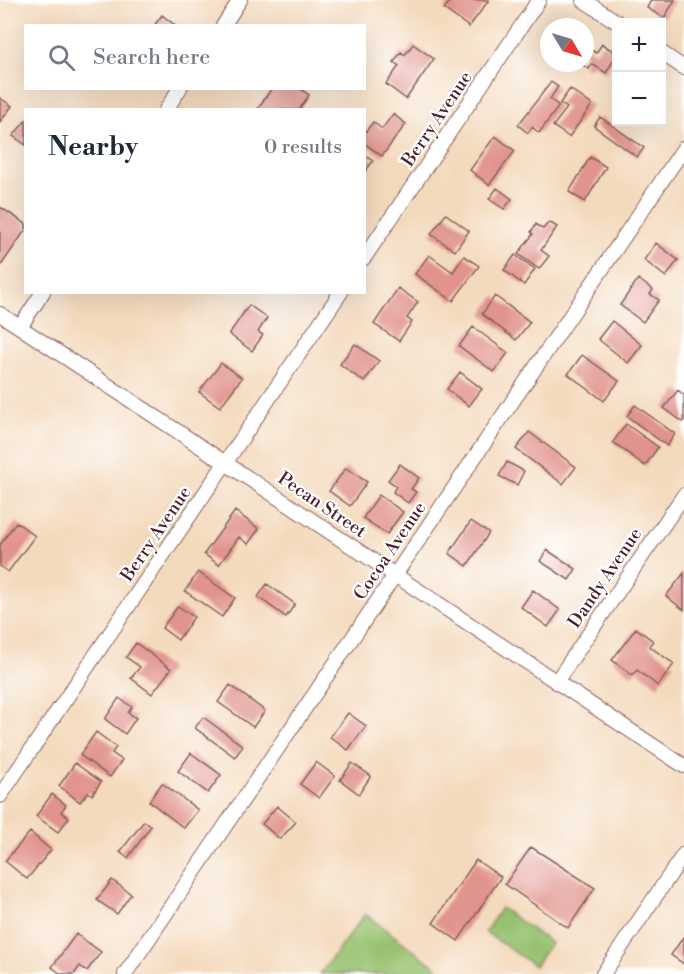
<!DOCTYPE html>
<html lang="en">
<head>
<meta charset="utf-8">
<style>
	body { margin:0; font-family:"Libre Bodoni",serif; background:#f6f6f7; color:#1f2937 }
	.controls { position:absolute; right:18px; top:18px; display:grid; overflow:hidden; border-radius:0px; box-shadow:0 6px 24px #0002 }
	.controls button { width:54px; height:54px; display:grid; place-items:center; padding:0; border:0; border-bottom:2px solid #e0e1e3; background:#fff; color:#1f2937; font:30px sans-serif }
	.compass { position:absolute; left:540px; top:18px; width:54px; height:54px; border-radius:50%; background:#fff; box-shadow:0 6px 24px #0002; rotate:128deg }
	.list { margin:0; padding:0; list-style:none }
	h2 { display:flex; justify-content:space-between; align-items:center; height:78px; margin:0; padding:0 24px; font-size:26px }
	h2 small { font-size:20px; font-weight:400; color:#747a83 }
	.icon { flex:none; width:33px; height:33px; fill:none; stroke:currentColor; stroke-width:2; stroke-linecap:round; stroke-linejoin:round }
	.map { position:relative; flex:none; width:684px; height:974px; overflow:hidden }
	.search { position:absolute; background:#fff; box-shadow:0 6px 24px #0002; left:24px; top:24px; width:342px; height:66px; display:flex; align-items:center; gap:15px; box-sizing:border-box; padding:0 21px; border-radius:0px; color:#747a83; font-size:22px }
	.panel { position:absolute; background:#fff; box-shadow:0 6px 24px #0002; left:24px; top:108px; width:342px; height:186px; border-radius:0px }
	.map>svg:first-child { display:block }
	.green { fill:#97c16e; stroke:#70704c; stroke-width:1.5 }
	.building { fill:#e1938d }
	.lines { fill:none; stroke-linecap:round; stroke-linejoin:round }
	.minor-casing { stroke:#86605e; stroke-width:16 }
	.minor { stroke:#fff; stroke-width:14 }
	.labels { text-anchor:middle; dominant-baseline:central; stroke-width:4.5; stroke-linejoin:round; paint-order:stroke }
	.street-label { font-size:18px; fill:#4a1f2b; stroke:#fff }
</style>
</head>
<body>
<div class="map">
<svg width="684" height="974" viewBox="0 0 684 974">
	<rect width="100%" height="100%" fill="#fff"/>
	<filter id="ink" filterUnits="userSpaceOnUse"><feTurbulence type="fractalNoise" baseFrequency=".0167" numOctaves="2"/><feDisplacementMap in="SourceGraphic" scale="12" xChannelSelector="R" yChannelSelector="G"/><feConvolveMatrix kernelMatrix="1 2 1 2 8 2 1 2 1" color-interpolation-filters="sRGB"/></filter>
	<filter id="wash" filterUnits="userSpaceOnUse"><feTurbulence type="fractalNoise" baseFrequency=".008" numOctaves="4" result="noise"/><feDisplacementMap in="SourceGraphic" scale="24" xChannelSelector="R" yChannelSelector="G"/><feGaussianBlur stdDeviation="1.35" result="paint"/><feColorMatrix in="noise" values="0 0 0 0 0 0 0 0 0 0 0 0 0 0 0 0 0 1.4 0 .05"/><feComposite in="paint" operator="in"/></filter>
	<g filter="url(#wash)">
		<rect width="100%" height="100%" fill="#f4dabd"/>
		<path class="green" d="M501,908L551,943L535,966L485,932Z
			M365,914L445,974H320Z"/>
		<g id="blocks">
			<path class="building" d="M451,0H489L469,27L444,9Z
				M651,0H675L664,18L647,8Z
				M162,15L176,26H154Z
				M413,44L434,59L406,99L386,84L399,66L394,62L401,52L405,55Z
				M602,44L616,53V56L606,73L592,64L589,69L579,63H585V46L596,53Z
				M551,82L558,87L550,99L559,106L539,133L532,127L528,133L518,125Z
				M272,88H299L309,95L299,110H257Z
				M570,89L592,105L569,137L553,126L567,108L560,103Z
				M0,98L12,106L0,122Z
				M393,114L406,124L382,156L364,143V134L373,122L382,129Z
				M600,117L644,148L637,157L594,126Z
				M26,120V145L13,136Z
				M495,136L515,151L489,185L470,170Z
				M364,155L373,161L364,173Z
				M590,157L606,167L585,202L569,192Z
				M497,188L512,199L504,209L489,199Z
				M0,207L26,224V229L0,267Z
				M446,214L469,231L455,251L431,234Z
				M549,222L557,227L541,250L549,256L539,269L518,254L533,234L531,232L536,224L543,229Z
				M656,243L678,260L666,277L644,260Z
				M429,255L453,272L464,256L479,266L453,301L415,274Z
				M515,255L535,269L524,285L504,270Z
				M638,279L653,290L650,294L659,300L643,322L620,305Z
				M398,288L418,302L407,318L412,322L399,341L374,324Z
				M495,296L530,322L516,340L482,314Z
				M249,305L267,318L258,332L263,335L252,351L229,334Z
				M612,321L642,345L628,363L598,339Z
				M473,327L508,353L494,372L459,346Z
				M355,344L379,361L364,382L340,364Z
				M582,355L619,381L604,401L568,374Z
				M221,363L242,378L220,407L199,392Z
				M460,372L482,389L469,406L447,389Z
				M678,390L684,395V421L683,422L664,408Z
				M635,405L675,434L667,446L627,416Z
				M626,424L658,447L645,466L613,442Z
				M529,432L576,467L563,484L516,449Z
				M507,462L524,471L517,485L499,476Z
				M400,464L419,478L411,489L416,492L408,503L393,492L396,486L388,480Z
				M346,468L367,482L350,506L329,491Z
				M379,495L403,512L387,534L363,518Z
				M235,511L259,529L248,544L239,537L219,565L204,554Z
				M471,521L489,533L467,566L449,553Z
				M16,522L35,536L8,572L0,566V545Z
				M547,550L576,569L569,580L540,561Z
				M198,572L235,598L222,617L185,591Z
				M684,573V610L666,596Z
				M267,584L295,604L286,617L258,597Z
				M533,590L560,610L548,627L521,607Z
				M178,606L194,617L178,640L162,628Z
				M636,628L653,641L649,646L674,664L658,686L637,670L632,675L612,660Z
				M136,643L171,669L152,694L131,678L140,667L126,657Z
				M230,685L265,711L253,727L218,702Z
				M119,698L132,707L128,713L136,718L125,734L105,719Z
				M348,713L366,726L348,750L330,737Z
				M203,717L243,746L235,757L195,728Z
				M96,732L116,747L112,753L122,760L110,777L80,755Z
				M191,753L221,775L208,793L178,771Z
				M316,762L335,776L319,798L300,784Z
				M75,763L101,782L92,795L88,792L80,802L59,786Z
				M352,763L371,776L359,794L340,780Z
				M162,783L198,810L184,828L149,801Z
				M52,794L66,805L61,812L69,818L58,832L36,816Z
				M277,806L296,822L280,839L262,824Z
				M144,821L151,826L128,858L120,852Z
				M30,832L51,850L27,879L5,861Z
				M531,847L595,888L568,928L505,884Z
				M476,860L501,877L458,941L433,923Z
				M112,880L131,894L117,914L97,900Z
				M76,934L101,952L87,971L80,966L74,974H61L52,967Z
				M684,936V964L671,955Z"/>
		</g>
	</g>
	<g filter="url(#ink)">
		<use href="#blocks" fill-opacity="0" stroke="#86605e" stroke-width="1.5"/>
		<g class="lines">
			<g class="minor-casing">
				<path id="minor" d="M583,0L617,22
					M223,26L240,0
					M662,53L684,68
					M166,110L180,88
					M364,258L539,0
					M0,314L684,766
					M20,327L43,292
					M556,682L684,495
					M0,796L341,292
					M125,974L684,148
					M603,974L684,854"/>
			</g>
			<use href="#minor" class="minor"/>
		</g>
	</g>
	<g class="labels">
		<g class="street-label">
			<text transform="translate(437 119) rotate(-56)">Berry Avenue</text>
			<text transform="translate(322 505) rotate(34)">Pecan Street</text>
			<text transform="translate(156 534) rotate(-56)">Berry Avenue</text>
			<text transform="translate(390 551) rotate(-56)">Cocoa Avenue</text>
			<text transform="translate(605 578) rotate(-56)">Dandy Avenue</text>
		</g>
	</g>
</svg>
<div class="controls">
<button>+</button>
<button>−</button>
</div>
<svg class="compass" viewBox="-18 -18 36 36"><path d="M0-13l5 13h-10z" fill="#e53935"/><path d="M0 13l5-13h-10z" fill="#747a83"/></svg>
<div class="search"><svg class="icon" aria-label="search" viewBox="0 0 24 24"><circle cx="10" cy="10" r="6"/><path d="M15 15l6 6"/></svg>Search here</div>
<section class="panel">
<h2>Nearby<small>0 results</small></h2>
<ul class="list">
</ul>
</section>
</div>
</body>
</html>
